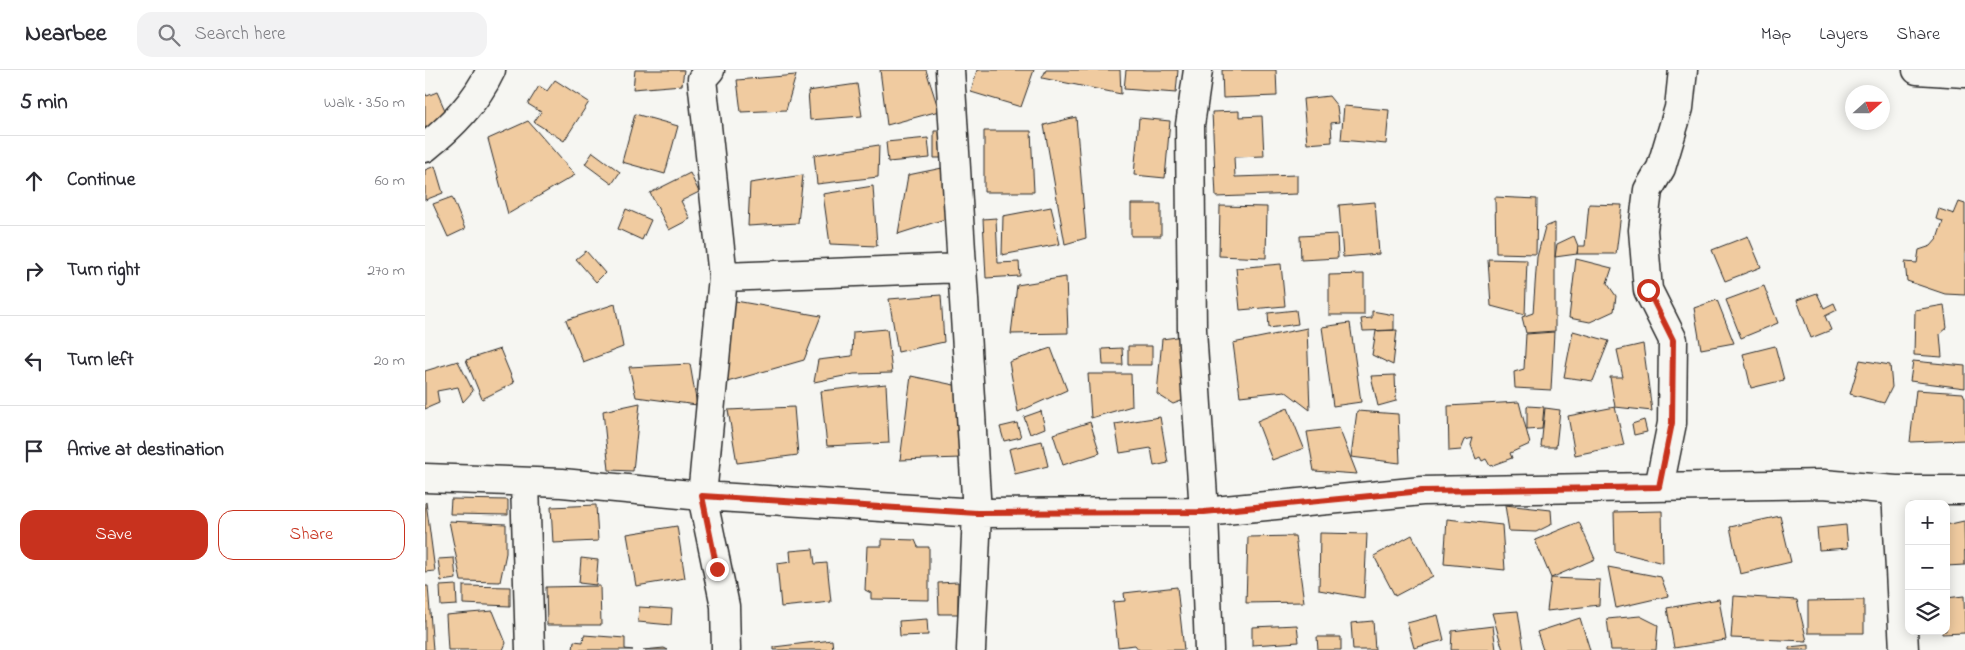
<!DOCTYPE html>
<html lang="en">
<head>
<meta charset="utf-8">
<style>
	body { margin:0; font-family:"Indie Flower",sans-serif; background:#f2f2f3; color:#2b2b33 }
	.controls { position:absolute; right:15px; bottom:15px; display:grid; overflow:hidden; border-radius:10px; box-shadow:0 2px 12px #0003 }
	.controls button { width:45px; height:45px; display:grid; place-items:center; padding:0; border:0; border-bottom:1px solid #e1e1e2; background:#fff; color:#2b2b33; font:25px sans-serif }
	.compass { position:absolute; left:1420px; top:15px; width:45px; height:45px; border-radius:50%; background:#fff; box-shadow:0 2px 12px #0003; rotate:69deg }
	.stop { position:absolute; width:15px; height:15px; margin:-11px; border:4px solid #c8321e; border-radius:50%; background:#fff }
	.stop.end { background:#c8321e; border-color:#fff; box-shadow:0 1px 5px #0008 }
	.list { margin:0; padding:0; list-style:none }
	h2 { display:flex; justify-content:space-between; align-items:center; height:65px; margin:0; padding:0 20px; font-size:21px }
	h2 small { font-size:16px; font-weight:400; color:#7c7c81 }
	.list li { display:grid; grid-template-columns:32px 1fr auto; gap:15px; align-items:center; box-sizing:border-box; height:90px; padding:0 20px; border-top:1px solid #e1e1e2 }
	.list b { display:block; font-size:19px; white-space:nowrap }
	.list em { font-size:16px; font-style:normal; color:#7c7c81 }
	.actions { display:flex; gap:10px; padding:15px 20px }
	.actions a { flex:1; padding:11px 0; border:1px solid #c8321e; border-radius:15px; text-align:center; font-size:18px; color:#c8321e }
	.actions .main { background:#c8321e; color:#fff }
	.icon { flex:none; width:28px; height:28px; fill:none; stroke:currentColor; stroke-width:2; stroke-linecap:round; stroke-linejoin:round }
	.map { position:relative; flex:none; width:1540px; height:580px; overflow:hidden }
	header { display:flex; align-items:center; gap:30px; box-sizing:border-box; height:70px; padding:0 25px; background:#fff; border-bottom:1px solid #e1e1e2 }
	header strong { font-size:24px }
	nav { display:flex; gap:28px; margin-inline-start:auto; font-size:18px }
	.search { width:350px; height:45px; background:#f2f2f3; display:flex; align-items:center; gap:12px; box-sizing:border-box; padding:0 18px; border-radius:15px; color:#7c7c81; font-size:19px }
	main { display:flex }
	aside { flex:1; background:#fff }
	.map>svg:first-child { display:block }
	.building { fill:#f0cba0; stroke:#2b2b2b }
	.lines { fill:none; stroke-linecap:round; stroke-linejoin:round }
	.minor-casing { stroke:#2b2b2b; stroke-width:31 }
	.major-casing { stroke:#2b2b2b; stroke-width:31 }
	.minor { stroke:#f6f6f2; stroke-width:28 }
	.major { stroke:#f6f6f2; stroke-width:28 }
	.route { stroke:#c8321e; stroke-width:6 }
</style>
</head>
<body>
<header>
<strong>Nearbee</strong>
<div class="search"><svg class="icon" aria-label="search" viewBox="0 0 24 24"><circle cx="10" cy="10" r="6"/><path d="M15 15l6 6"/></svg>Search here</div>
<nav><a>Map</a><a>Layers</a><a>Share</a></nav>
</header>
<main>
<aside>
<h2>5 min<small>Walk · 350 m</small></h2>
<ul class="list">
<li><svg class="icon" aria-label="ahead" viewBox="0 0 24 24"><path d="M12 20V5M6 11l6-6 6 6"/></svg><div><b>Continue</b></div><em>60 m</em></li>
<li><svg class="icon" aria-label="right" viewBox="0 0 24 24"><path d="M7 20v-9h11M14 6l5 5-5 5"/></svg><div><b>Turn right</b></div><em>270 m</em></li>
<li><svg class="icon" aria-label="left" viewBox="0 0 24 24"><path d="M17 20v-9H6M10 6l-5 5 5 5"/></svg><div><b>Turn left</b></div><em>20 m</em></li>
<li><svg class="icon" aria-label="arrive" viewBox="0 0 24 24"><path d="M6 21V4h12l-3 4 3 4H6"/></svg><div><b>Arrive at destination</b></div></li>
</ul>
<div class="actions"><a class="main">Save</a><a>Share</a></div>
</aside>
<div class="map">
<svg width="1540" height="580" viewBox="0 0 1540 580">
	<rect width="100%" height="100%" fill="#f6f6f2"/>
	<filter id="ink" filterUnits="userSpaceOnUse"><feTurbulence type="fractalNoise" baseFrequency=".02" numOctaves="2"/><feDisplacementMap in="SourceGraphic" scale="10" xChannelSelector="R" yChannelSelector="G"/><feConvolveMatrix kernelMatrix="1 2 1 2 8 2 1 2 1" color-interpolation-filters="sRGB"/></filter>
	<g filter="url(#ink)">
		<path class="building" d="M210,0H259L257,15L208,19Z
			M455,0H501L514,41L462,55Z
			M552,0H609L596,37L546,22Z
			M621,0H695L696,24L617,8Z
			M701,0H753L751,23L699,19Z
			M797,0H851L852,26L798,28Z
			M371,5L361,40L316,42L312,10Z
			M130,10L164,32L139,71L109,52L116,42L103,34L114,16L122,21Z
			M432,14L437,46L385,50L383,21Z
			M12,22L23,47L0,65V23L2,26Z
			M904,26L912,36L914,52L906,53L907,72L882,74L878,29Z
			M919,36L964,40L961,74L916,70Z
			M814,41V47L837,46L839,86L809,87L810,107L872,105V124L791,127L787,42Z
			M210,44L253,56L240,104L197,92Z
			M651,47L661,168L640,174L619,55Z
			M714,48L745,51L740,108L709,105Z
			M103,51L150,105L83,144L63,69Z
			M509,61H522V88H509Z
			M559,61H606L609,122H559Z
			M503,68L505,88L463,92L461,72Z
			M454,75L453,107L392,114L389,85Z
			M168,82L195,102L187,114L160,94Z
			M10,96L18,123L0,130V100Z
			M522,97L520,149L473,164L483,105Z
			M265,103L274,122L256,131L265,149L244,160L225,123Z
			M378,105L373,153L323,156L325,113Z
			M448,116L452,176L405,174L398,124Z
			M27,127L40,159L23,167L8,134Z
			M1070,127L1112,129L1111,184L1071,183Z
			M950,132L954,184L918,187L914,135Z
			M1534,132L1540,134V225L1520,224L1482,211L1480,192L1492,193L1494,180L1506,176L1512,169L1518,151L1511,149L1514,139L1529,144Z
			M706,134H736V166H706Z
			M1164,134L1197,135L1191,184H1152L1153,176H1160Z
			M795,136L842,137L841,188L794,186Z
			M626,137L635,174L577,185L578,146Z
			M201,139L226,150L217,170L193,159Z
			M571,148L573,193L594,192L595,206L561,208L558,149Z
			M1130,153V261L1101,263L1097,247L1108,243L1112,187L1120,157Z
			M912,164L913,188L876,190L875,166Z
			M1149,166L1153,176L1152,184L1130,187L1132,174Z
			M1323,166L1336,197L1300,211L1287,180Z
			M161,181L180,203L171,212L151,189Z
			M1063,189L1102,190L1100,245L1066,236Z
			M1151,189L1187,198L1182,213L1191,226L1189,241L1165,252L1144,248Z
			M856,194L860,236L815,240L811,198Z
			M939,204V245H904V205Z
			M641,207L643,263L586,264L592,215Z
			M1339,216L1353,253L1316,268L1301,230Z
			M1392,223L1399,238L1409,233L1412,240L1400,246L1406,260L1386,268L1372,230Z
			M516,225L519,272L473,282L464,229Z
			M305,230L396,246L379,290L302,312Z
			M1292,230L1309,273L1276,279L1269,238Z
			M190,234L198,277L158,292L141,250Z
			M1519,235L1522,258L1515,264L1517,287L1489,285L1490,240Z
			M871,240L873,254L844,258L843,243Z
			M947,241L969,245V260L938,261L936,249L947,248Z
			M925,253L936,332L908,336L897,257Z
			M882,258L885,340L860,321L815,326L808,273Z
			M462,259L467,303L429,304L389,312L393,290L427,286L428,262Z
			M972,260L968,295L947,285L951,261Z
			M1148,261L1184,271L1168,311L1139,307Z
			M1129,262L1126,320L1090,318L1089,302L1099,299L1101,264Z
			M759,266V330L748,334L732,324L737,269Z
			M1218,274L1227,341L1190,337L1185,307H1198L1192,280Z
			M703,276H727V295H703Z
			M1350,276L1359,310L1326,318L1318,284Z
			M626,278L642,320L593,342L584,292Z
			M697,278L698,295H678L677,279Z
			M75,279L89,313L57,329L41,290Z
			M1435,290L1465,295L1467,317L1459,333L1425,324Z
			M33,291L48,321L38,332L33,317L12,321L14,333L0,339V301Z
			M1488,291L1540,296V318L1485,311Z
			M265,294L272,335L211,327L204,297Z
			M663,304H706L707,336L666,348Z
			M970,305L971,331L953,336L946,306Z
			M486,306L534,316L536,388L475,390Z
			M461,314L464,373L402,376L396,321Z
			M1491,320L1538,323L1540,328V370L1485,372Z
			M1094,332L1105,374L1085,383L1087,388L1065,396L1061,389L1057,391L1055,387L1051,389L1046,375L1048,368L1040,370L1036,380L1024,381L1023,336Z
			M215,333L208,401L184,400L178,341Z
			M1102,336L1119,337L1117,359L1102,360Z
			M369,337L373,385L312,393L303,340Z
			M1190,337L1199,375L1150,385L1143,346Z
			M863,338L879,378L847,390L832,351Z
			M1120,338L1135,340L1131,377H1116Z
			M616,341L620,358L605,364L599,347Z
			M932,341L973,344L975,393L926,387Z
			M735,347L743,393L729,396L726,378L695,383L690,354Z
			M1219,350L1222,362L1209,365L1207,354Z
			M665,352L675,383L638,395L628,364Z
			M592,353L596,367L579,371L575,357Z
			M914,358L932,404L889,401L882,362Z
			M617,371L623,396L590,404L584,379Z
			M26,429L83,430V445L25,444Z
			M1,432L10,501L0,502V433Z
			M171,435L173,471L128,473L126,437Z
			M1080,435L1126,440L1127,454L1111,462L1084,461Z
			M1237,441L1238,493L1190,481L1189,442Z
			M1355,446L1366,492L1315,504L1305,457Z
			M1022,449L1077,455L1080,500L1019,494Z
			M24,451L81,454V483L75,512L36,511Z
			M1539,451L1540,495L1521,496V455Z
			M1154,452L1170,489L1126,508L1110,470Z
			M1421,455L1423,478L1394,480L1392,458Z
			M252,456L260,508L211,516L202,464Z
			M895,463L942,464L939,528L894,520Z
			M987,465L1008,506L970,526L949,486Z
			M870,466L879,532L821,533L823,467Z
			M457,469L490,470L493,477H504V530L446,529V523L440,520L442,476H457Z
			M388,479L390,494L402,493L406,532L356,537L352,494L366,492L365,481Z
			M29,488L31,509L16,511L13,489Z
			M156,488L173,490L171,515L154,513Z
			M1183,497L1236,507L1243,526L1191,538Z
			M1126,508L1175,510L1174,535L1122,541Z
			M533,512V544H514L513,513Z
			M31,515L32,535L16,536L15,516Z
			M0,516H3L8,580H0Z
			M38,516L85,517V536L38,534Z
			M175,516L176,555H122L121,517Z
			M752,517L759,580H714L710,575L693,577L688,532L700,531L699,523Z
			M1309,526L1372,530L1382,571L1306,568Z
			M1539,526L1540,563L1517,564V561H1521V528Z
			M1294,529L1301,570L1249,578L1242,538Z
			M1439,530V563H1383V531Z
			M214,537L247,539L246,555L213,552Z
			M68,541L81,573L78,580H23L21,545Z
			M1093,541L1099,580H1078L1067,543Z
			M1013,545L1019,570L989,578L982,553Z
			M1215,546L1233,555L1231,580H1186L1182,549Z
			M1155,548L1165,580H1118L1112,562Z
			M502,549L503,565L475,566L474,551Z
			M948,551L950,580H928L926,553Z
			M872,555L874,572L827,575V557Z
			M1068,556L1071,580H1026L1027,561Z
			M159,565L200,568V579L208,580H148L149,571L158,572Z
			M892,567H916V580H893Z
			M407,570L408,580H349V577Z
			M1384,575V580H1364V577Z
			M239,578L243,580H218Z"/>
		<g class="lines">
			<g class="minor-casing">
				<path id="minor" d="M285,0L277,9L298,207L277,426L300,536L301,580
					M525,0L552,443L546,580
					M773,0L765,55L767,260L779,442L784,580
					M0,78C27,56 51,32 66,0
					M298,207L537,198
					M0,408L137,413L277,426L552,443L779,442L997,421L1398,414L1471,420H1540
					M100,412L105,580
					M1234,417L1247,353L1248,270L1223,220L1218,160L1223,120L1236,98L1254,38L1258,0
					M1471,420L1479,580"/>
			</g>
			<g class="major-casing">
				<path id="major" d="M1492,0L1540,3"/>
			</g>
			<use href="#minor" class="minor"/>
			<use href="#major" class="major"/>
		</g>
	</g>
	<g class="lines" filter="url(#ink)">
		<path class="route" d="M292,499L277,426L552,443L779,442L997,421L1234,417L1247,353L1248,270L1223,220"/>
	</g>
</svg>
<div class="controls">
<button>+</button>
<button>−</button>
<button><svg class="icon" aria-label="layers" viewBox="0 0 24 24"><path d="M12 4l9 5-9 5-9-5zM3 14l9 5 9-5"/></svg></button>
</div>
<svg class="compass" viewBox="-18 -18 36 36"><path d="M0-13l5 13h-10z" fill="#e53935"/><path d="M0 13l5-13h-10z" fill="#7c7c81"/></svg>
<div class="stop" style="left:1223px;top:220px"></div>
<div class="stop end" style="left:292px;top:499px"></div>
</div>
</main>
</body>
</html>
